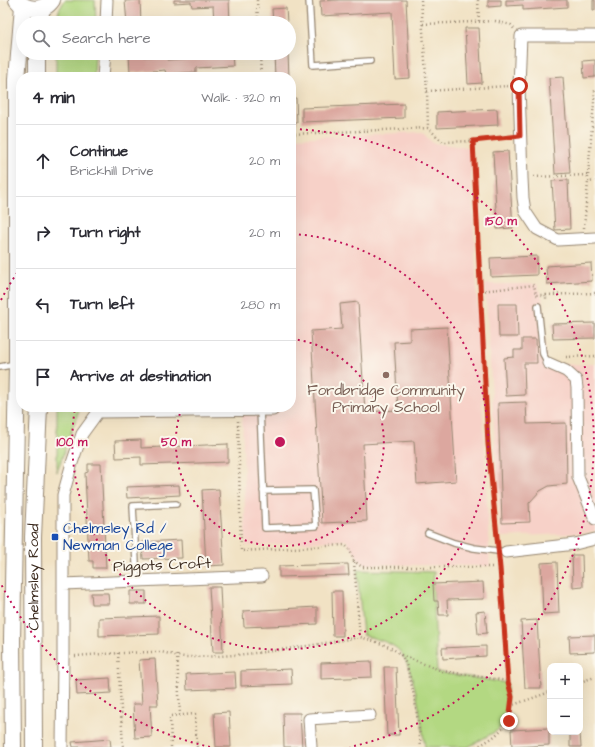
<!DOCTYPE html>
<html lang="en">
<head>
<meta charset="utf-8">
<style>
	body { margin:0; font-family:"Architects Daughter",sans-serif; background:#f2f2f3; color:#2b2b33 }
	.controls { position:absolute; right:12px; bottom:12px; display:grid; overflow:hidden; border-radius:8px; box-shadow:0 4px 16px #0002 }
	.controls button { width:36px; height:36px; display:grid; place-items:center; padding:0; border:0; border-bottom:1px solid #e1e1e2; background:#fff; color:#2b2b33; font:20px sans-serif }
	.stop { position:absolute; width:12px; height:12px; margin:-9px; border:3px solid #c8321e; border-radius:50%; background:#fff }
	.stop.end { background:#c8321e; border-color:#fff; box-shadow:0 1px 4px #0008 }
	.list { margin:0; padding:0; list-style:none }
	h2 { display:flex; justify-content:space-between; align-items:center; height:52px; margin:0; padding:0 16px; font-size:17px }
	h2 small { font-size:13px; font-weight:400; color:#7c7c81 }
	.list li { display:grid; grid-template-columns:26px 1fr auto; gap:12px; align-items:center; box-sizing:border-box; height:72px; padding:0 16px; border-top:1px solid #e1e1e2 }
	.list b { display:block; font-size:15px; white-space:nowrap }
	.list p { margin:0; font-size:13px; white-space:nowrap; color:#7c7c81 }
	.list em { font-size:13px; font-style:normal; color:#7c7c81 }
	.icon { flex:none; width:22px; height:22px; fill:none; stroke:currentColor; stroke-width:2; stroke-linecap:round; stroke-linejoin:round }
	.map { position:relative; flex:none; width:595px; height:747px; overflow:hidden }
	.search { position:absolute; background:#fff; box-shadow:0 4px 16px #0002; left:16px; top:16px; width:280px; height:44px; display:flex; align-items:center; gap:10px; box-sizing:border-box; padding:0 14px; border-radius:22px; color:#7c7c81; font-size:15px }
	.panel { position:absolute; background:#fff; box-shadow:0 4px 16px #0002; left:16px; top:72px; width:280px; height:340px; border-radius:16px }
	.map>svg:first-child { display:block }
	.built { fill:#f7d1c8 }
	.green { fill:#b3d882; stroke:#778150 }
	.building { fill:#dca79f }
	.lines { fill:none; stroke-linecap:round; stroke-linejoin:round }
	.lane-casing { stroke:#968671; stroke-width:8 }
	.street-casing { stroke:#968671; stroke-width:13 }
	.secondary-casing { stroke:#968671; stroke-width:18 }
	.path { stroke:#968671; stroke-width:2.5; stroke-dasharray:1 3; stroke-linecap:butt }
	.lane { stroke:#fff; stroke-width:5.5 }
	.street { stroke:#fff; stroke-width:11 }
	.secondary { stroke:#fff; stroke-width:16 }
	.route { stroke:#c8321e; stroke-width:5 }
	.ring { fill:none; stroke:#c2185b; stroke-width:2; stroke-dasharray:2 4 }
	.education-dot { fill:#8d6e63; stroke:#fbf7ec; stroke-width:1.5 }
	.transit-dot { fill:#1a4fb4; stroke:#fbf7ec; stroke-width:1.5 }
	.labels { text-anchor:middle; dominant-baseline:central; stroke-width:4; stroke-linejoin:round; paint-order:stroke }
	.education-label { font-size:15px; fill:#785e54; stroke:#fbf7ec }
	.transit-label { font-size:15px; fill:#164399; stroke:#fbf7ec; text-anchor:start }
	.street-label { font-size:15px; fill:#3b2a1e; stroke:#fbf7ec }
	.centre { fill:#c2185b; stroke:#fbf7ec; stroke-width:2 }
	.ring-label { font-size:12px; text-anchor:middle; font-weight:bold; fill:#c2185b; stroke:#fbf7ec; stroke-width:4; stroke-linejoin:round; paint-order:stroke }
</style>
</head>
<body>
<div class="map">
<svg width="595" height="747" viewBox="0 0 595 747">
	<rect width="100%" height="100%" fill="#fbf7ec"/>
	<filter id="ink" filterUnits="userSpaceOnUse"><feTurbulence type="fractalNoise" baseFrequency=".025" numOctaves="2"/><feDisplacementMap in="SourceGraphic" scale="8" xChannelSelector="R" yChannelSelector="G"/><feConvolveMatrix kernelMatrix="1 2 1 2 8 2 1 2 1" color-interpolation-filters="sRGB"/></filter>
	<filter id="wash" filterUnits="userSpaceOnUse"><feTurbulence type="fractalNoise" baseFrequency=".012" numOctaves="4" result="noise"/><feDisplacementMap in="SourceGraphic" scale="16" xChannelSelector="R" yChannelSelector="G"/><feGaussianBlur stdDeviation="0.9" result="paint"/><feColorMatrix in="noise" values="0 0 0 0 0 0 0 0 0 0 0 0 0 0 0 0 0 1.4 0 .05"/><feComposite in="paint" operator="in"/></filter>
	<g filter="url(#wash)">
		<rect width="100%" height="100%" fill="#f1e2c4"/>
		<path class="built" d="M422,132L433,143L470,148L490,566L362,564L346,540L246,546L242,407H291V138Z
			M485,284H537L542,298L546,365L595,364V531L587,533L501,537Z"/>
		<path class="green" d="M65,0H95L96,23H56L59,10Z
			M56,53H95L94,77H56Z
			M57,407H80L57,472Z
			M357,570L434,572L433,584L437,672L507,683V718L498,730L468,747H425C422,726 414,658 395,647C386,641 373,638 363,635Z"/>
		<g id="blocks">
			<path class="building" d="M140,0L141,23H127L125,1Z
				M174,0H229L230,23H214L213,6L192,7L191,2L174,3Z
				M338,0H406L410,78L395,79L392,12L321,16L320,1Z
				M488,0H501V6L488,7Z
				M506,0H567V7L523,10V5L506,6Z
				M593,0H595V10H593Z
				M286,8L287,23H273L272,9Z
				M465,28H479L482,83L468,84Z
				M129,53H143L144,57L166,56L167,60L195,58V55L232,53L233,66L196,68V72L166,74L165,70L130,73Z
				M274,53H288L289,77H275Z
				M595,60V77L584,78L583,61Z
				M563,77L570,173L555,174L549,78Z
				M291,98H296L297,123H291Z
				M404,104V118L302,122V108Z
				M497,109L498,125L437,128V112Z
				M508,151L513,228L497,229L493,152Z
				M568,180L570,229L555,230L552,181Z
				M537,256V275L491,277L490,258Z
				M591,263L592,281L547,284L546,266Z
				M358,302L365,412L398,410L394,342L410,341V329L447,327L456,481L417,484L414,441L363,444L367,521L322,523L311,331L342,329L340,304Z
				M498,304H517L518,337H499Z
				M595,323V338L553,339L552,324Z
				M522,339H536L537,363H524L525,395L506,396L504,358L514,357V350H522Z
				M526,402L527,424L566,423L567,484L549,486L540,491L529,503L530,522L502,523L498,403Z
				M141,440V448L228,444V462L141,465V457L116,458L115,441Z
				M88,464H101L106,568H93V561H89L85,473L88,472Z
				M179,485L180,495L127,498L126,487Z
				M219,489L224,565L206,566L202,490Z
				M181,540L182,558L143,559L142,542Z
				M572,555H582L583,587L573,588Z
				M557,562L559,613L543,614L541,563Z
				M348,564L349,575L279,577V566Z
				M483,582L484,599L447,600L448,615H439L438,601H434L433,584Z
				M209,587H220L223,652H213Z
				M130,591H146V604H130Z
				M332,591H342L343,636H333Z
				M91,593H108L109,604H92Z
				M317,607V624L244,627L243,611Z
				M485,611L487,633L478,634L476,612Z
				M159,616V634L99,636V618Z
				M537,620L541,688H525L521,621Z
				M595,635V652L570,653L569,636Z
				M486,646V656L443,659L442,648Z
				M155,659L158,705H150L152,737L135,738L133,704H142L139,660Z
				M371,661L372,677L321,679V663Z
				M384,667H396L399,735H387Z
				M291,669L292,684L241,686V671Z
				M235,672L236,688L187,690L186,674Z
				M110,678L111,693L77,695L76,680Z
				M229,712L231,747H216L214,713Z
				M283,713H300L302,747H284Z
				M549,728V745L512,747L511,730Z
				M570,732H580L581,747H570Z
				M110,739L111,747H73L72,742Z"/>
		</g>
	</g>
	<g filter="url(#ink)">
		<use href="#blocks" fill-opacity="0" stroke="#968671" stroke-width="1"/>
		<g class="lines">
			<g class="lane-casing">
				<path id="lane" d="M309,0L313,65L370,61
					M538,306L543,354L548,363
					M0,367L16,364
					M260,410L265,528L316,526L313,490L263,491
					M428,533L454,543L474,548L506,552
					M137,581L133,506L176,504"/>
			</g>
			<g class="street-casing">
				<path id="street" d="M106,23L107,0
					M595,36H521L519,86L522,178L523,198L525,211L537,229L558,240L595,238
					M103,77L105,53
					M548,363L566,371L576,380L577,388L578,477L595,519
					M98,412L273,410
					M506,552L575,544L595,539
					M63,584L262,576
					M62,747L63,657V495L72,463L82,434L98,412V407
					M311,747L309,719L370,715"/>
			</g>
			<g class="secondary-casing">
				<g id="secondary">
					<path d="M17,0C25,11 44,12 52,0"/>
					<path d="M39,23L42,8"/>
					<path d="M37,53V77"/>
					<path d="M13,747L12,640L17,364V79L23,6"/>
					<path id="s1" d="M34,747L33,537L39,407"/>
				</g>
			</g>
			<path class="path" d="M257,0L258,23
				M421,0L427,91L428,128
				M478,0L479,21
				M423,24L495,21L511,25L514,29
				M260,53L261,77
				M427,91L509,86
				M291,134L428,128L443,142L473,141L509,137
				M473,141L488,444L497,542
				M588,175L595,90
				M534,177L588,175V182L595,181
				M584,228L588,182
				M481,291L534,285L536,295H546V301
				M546,295L595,293
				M566,357L595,356
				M238,421L241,551L345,545L350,550L354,561L362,567H500
				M354,562L360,637C374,641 389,645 400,654C412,665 419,729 421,747
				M118,653L123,747
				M177,655L180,715
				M401,655L442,671L508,681
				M75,656C103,654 132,652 160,652C169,653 178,657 187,657C245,657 303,647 360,637
				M580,682L595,677
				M510,706L550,692
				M171,747L170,716L195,714L197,747
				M476,747C508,732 515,716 508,681L499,561"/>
			<use href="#lane" class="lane"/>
			<use href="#street" class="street"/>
			<use href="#secondary" class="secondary"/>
		</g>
	</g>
	<g class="lines" filter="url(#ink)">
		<path class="route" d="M509,721L512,697L508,682L500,568L488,444L473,141L520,136L519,86"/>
	</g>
	<g class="ring">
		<path d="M292 339A104 104 0 1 1 182 407"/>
		<path d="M293 234A208 208 0 1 1 75 408"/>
		<path d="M210 747A313 313 0 0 1 1 584M1 300A313 313 0 0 1 21 267M294 129A313 313 0 0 1 350 747"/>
	</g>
	<circle class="education-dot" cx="386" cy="375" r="4"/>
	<rect class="transit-dot" x="51" y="533" width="8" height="8" rx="2"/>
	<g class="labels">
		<g class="education-label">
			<text x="386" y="390">Fordbridge Community<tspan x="386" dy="17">Primary School</tspan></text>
		</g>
		<g class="transit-label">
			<text x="63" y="528">Chelmsley Rd /<tspan x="63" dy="17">Newman College</tspan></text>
		</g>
		<g class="street-label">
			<text transform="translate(162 565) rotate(-2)">Piggots Croft</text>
			<text stroke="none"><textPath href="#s1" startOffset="170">Chelmsley Road</textPath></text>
		</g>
	</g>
	<circle cx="280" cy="442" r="6" class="centre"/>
	<g class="ring-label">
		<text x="501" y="225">150 m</text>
		<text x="72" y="446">100 m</text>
		<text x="176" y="446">50 m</text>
	</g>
</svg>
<div class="controls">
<button>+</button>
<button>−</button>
</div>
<div class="stop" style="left:519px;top:86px"></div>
<div class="stop end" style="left:509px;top:721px"></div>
<div class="search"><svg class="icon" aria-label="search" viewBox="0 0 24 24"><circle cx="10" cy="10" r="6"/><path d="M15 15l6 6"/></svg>Search here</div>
<section class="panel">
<h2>4 min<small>Walk · 320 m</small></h2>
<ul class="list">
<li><svg class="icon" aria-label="ahead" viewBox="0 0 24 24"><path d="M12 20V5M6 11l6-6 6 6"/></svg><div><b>Continue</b><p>Brickhill Drive</p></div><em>20 m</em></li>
<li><svg class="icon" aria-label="right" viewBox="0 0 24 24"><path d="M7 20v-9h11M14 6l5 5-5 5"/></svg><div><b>Turn right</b></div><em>20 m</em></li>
<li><svg class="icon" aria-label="left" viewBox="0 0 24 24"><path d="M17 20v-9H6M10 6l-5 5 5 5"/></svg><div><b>Turn left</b></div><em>280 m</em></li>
<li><svg class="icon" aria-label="arrive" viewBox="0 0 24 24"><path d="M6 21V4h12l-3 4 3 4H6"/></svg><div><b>Arrive at destination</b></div></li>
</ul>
</section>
</div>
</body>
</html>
